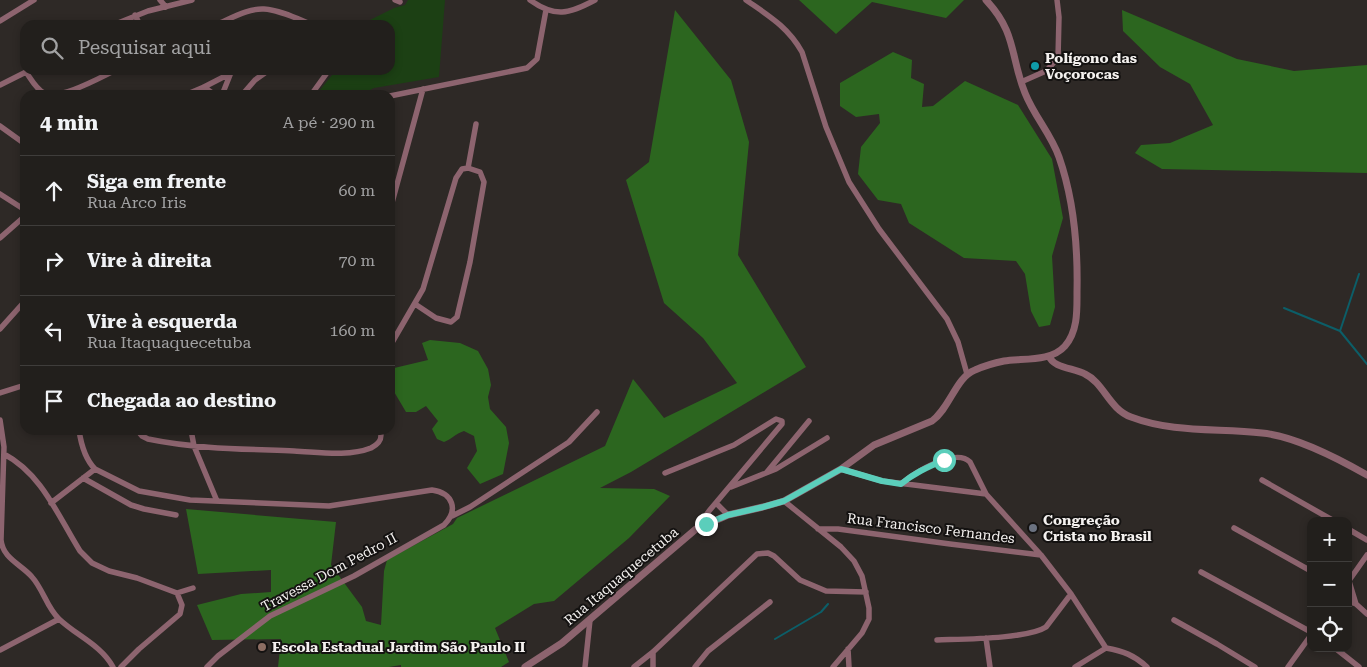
<!DOCTYPE html>
<html lang="pt">
<head>
<meta charset="utf-8">
<style>
	body { margin:0; font-family:"Roboto Serif",serif; background:#2e2c29; color:#f1f3f6 }
	.controls { position:absolute; right:15px; bottom:15px; display:grid; overflow:hidden; border-radius:10px; box-shadow:0 2px 8px #0003 }
	.controls button { width:45px; height:45px; display:grid; place-items:center; padding:0; border:0; border-bottom:1px solid #3f3d3b; background:#221f1c; color:#f1f3f6; font:25px sans-serif }
	.stop { position:absolute; width:15px; height:15px; margin:-11px; border:4px solid #5bcebb; border-radius:50%; background:#fff }
	.stop.end { background:#5bcebb; border-color:#fff; box-shadow:0 1px 5px #0008 }
	.list { margin:0; padding:0; list-style:none }
	h2 { display:flex; justify-content:space-between; align-items:center; height:65px; margin:0; padding:0 20px; font-size:21px }
	h2 small { font-size:16px; font-weight:400; color:#a2a2a3 }
	.list li { display:grid; grid-template-columns:32px 1fr auto; gap:15px; align-items:center; box-sizing:border-box; height:70px; padding:0 20px; border-top:1px solid #3f3d3b }
	.list b { display:block; font-size:19px; white-space:nowrap }
	.list p { margin:0; font-size:16px; white-space:nowrap; color:#a2a2a3 }
	.list em { font-size:16px; font-style:normal; color:#a2a2a3 }
	.icon { flex:none; width:28px; height:28px; fill:none; stroke:currentColor; stroke-width:2; stroke-linecap:round; stroke-linejoin:round }
	.map { position:relative; flex:none; width:1367px; height:667px; overflow:hidden }
	.search { position:absolute; background:#221f1c; box-shadow:0 2px 8px #0003; left:20px; top:20px; width:375px; height:55px; display:flex; align-items:center; gap:12px; box-sizing:border-box; padding:0 18px; border-radius:15px; color:#a2a2a3; font-size:19px }
	.panel { position:absolute; background:#221f1c; box-shadow:0 2px 8px #0003; left:20px; top:90px; width:375px; height:345px; border-radius:15px }
	.map>svg:first-child { display:block }
	.green { fill:#1c4014 }
	.forest { fill:#2c661f }
	.lines { fill:none; stroke-linecap:round; stroke-linejoin:round }
	.stream { stroke:#0c5e68; stroke-width:2 }
	.minor { stroke:#8d646f; stroke-width:5.5 }
	.tertiary { stroke:#8d646f; stroke-width:7 }
	.route { stroke:#5bcebb; stroke-width:6 }
	.culture-dot { fill:#0f9aa8; stroke:#141211; stroke-width:2 }
	.worship-dot { fill:#6b7280; stroke:#141211; stroke-width:2 }
	.education-dot { fill:#8d6e63; stroke:#141211; stroke-width:2 }
	.labels { text-anchor:middle; dominant-baseline:central; stroke-width:4; stroke-linejoin:round; paint-order:stroke }
	.poi-label { font-size:14px; font-weight:bold; fill:#f4f1ef; stroke:#141211; text-anchor:start }
	.street-label { font-size:14px; fill:#f4f1ef; stroke:#141211 }
</style>
</head>
<body>
<div class="map">
<svg width="1367" height="667" viewBox="0 0 1367 667">
	<rect width="100%" height="100%" fill="#2e2926"/>
	<path class="green" d="M408,0H445L439,77L374,88L360,95H316L336,70H390V25H360L394,8L405,5Z"/>
	<path class="forest" d="M799,0H964L946,18L872,2L836,34Z
		M675,10L731,80L749,142L738,255L806,367L631,472L600,488L654,489L670,496L629,538L554,601L534,604L495,628L509,662L501,667H401V665L389,667H278L281,639L212,640L197,605L241,594L271,592V570L198,574L186,509L336,522L331,565L362,607L366,621L381,625L384,571L387,560L453,524L457,518L605,446L633,379L664,418L737,383L703,338L664,303L626,180L649,162Z
		M1122,10L1237,59L1294,71L1367,65V173L1162,169L1135,153L1141,145L1170,143L1213,125L1190,84L1160,67L1123,31Z
		M893,52L912,60L911,78L924,84L922,107L933,106L965,81L1018,105L1052,159L1063,218L1052,256L1055,307L1050,325L1039,327L1031,311L1025,274L1016,261L964,258L909,223L901,204L878,200L858,174L861,147L880,123L879,114L856,117L840,106V83Z
		M430,340L460,343L478,351L488,369L491,385L488,397L490,409L506,427L509,443L503,474L480,484L467,468L477,451L474,436L464,431C455,434 452,439 444,442L437,439L432,429L438,421L426,406L416,412H406L390,385V369L428,360L422,343Z"/>
	<g class="lines">
		<path class="stream" d="M1284,308L1340,331L1367,364
			M1340,331L1359,274
			M775,639L821,612L828,604"/>
		<path class="minor" d="M160,0L166,7
			M395,0L400,2
			M530,0C555,18 569,14 595,0
			M746,0C769,16 788,27 802,52L826,127L849,182L879,229L947,319L958,342L967,374
			M135,15L140,25
			M0,21L34,0
			M113,25L148,11L192,0
			M215,25C230,19 248,8 264,9C280,10 298,19 313,25
			M26,72C31,79 36,89 44,93C59,101 101,77 116,70
			M1021,82L1046,71L1058,58L1059,17L1057,0
			M0,85L30,70
			M204,87L215,95
			M185,95L204,87L237,70
			M222,95L230,75
			M242,95L255,80L269,70
			M311,95L329,70
			M390,96L527,68L537,59L546,10
			M0,126L25,144
			M0,194L25,210
			M390,210L423,89
			M0,238L25,216
			M415,304L436,318L451,322L457,317L470,262L484,182L480,172L468,168
			M0,329L25,301
			M390,346L423,289L456,178L462,169L468,168L476,124
			M0,393L25,385
			M0,420L4,447L1,540C3,559 21,564 32,577C43,589 47,608 59,619C77,636 101,645 113,667
			M79,430C81,444 85,459 95,469L139,491L190,500L329,506L432,490C453,493 459,510 444,525L354,576L270,616L218,656L207,667
			M137,430L142,436L148,439C196,449 246,449 294,451C318,452 348,457 371,448C379,444 383,439 380,430
			M191,430L194,446L217,501
			M4,454C42,474 58,516 80,551L92,563L109,571L137,578L177,593L193,588
			M841,469L882,481L986,494
			M767,472L809,421
			M665,473L734,445L776,419L782,421V424L709,511L696,529
			M83,478L131,505L144,509L176,515
			M1262,480L1334,521
			M901,484C914,473 955,447 970,462L986,494L1041,555L1071,594L1106,648C1123,651 1134,655 1147,667
			M731,487L776,469L827,438
			M784,501L841,547L854,561L862,576L869,608V619L862,633L833,667
			M51,503L95,469
			M716,503L728,515
			M452,516L470,507L569,442L597,412
			M1234,528L1311,571
			M818,529H838L950,544L1041,555
			M1348,529L1367,540
			M1201,572L1311,632
			M1349,581L1356,604
			M1348,582L1367,555
			M1348,601L1356,604L1367,614
			M1174,620L1217,644L1255,667
			M986,638L990,667
			M937,640C962,639 1028,639 1046,627L1071,594
			M1335,648L1359,667
			M848,649L849,667
			M0,650L59,619
			M121,667L139,649L180,614L182,605L177,593
			M585,667L590,620
			M634,667L653,652L757,554L768,553L774,556L800,580L826,591L866,592
			M653,667V652
			M695,667L708,651L770,602
			M1075,667L1106,648
			M1288,667L1311,635"/>
		<path class="tertiary" d="M1049,356C1053,368 1074,368 1085,374C1104,383 1109,409 1131,417C1173,433 1217,428 1262,433C1294,436 1339,459 1367,475
			M525,667L562,643L696,529L728,515L763,507L784,501L841,469L874,445L932,421C950,408 956,377 975,370C984,366 994,363 1004,361C1023,358 1051,362 1065,346C1078,331 1077,310 1077,292C1078,246 1074,200 1059,157C1051,134 1034,116 1025,93C1010,56 1017,33 986,0"/>
	</g>
	<g class="lines">
		<path class="route" d="M706,524L728,515L763,507L784,501L841,469L882,481L901,484C914,473 928,467 944,460"/>
	</g>
	<circle class="culture-dot" cx="1035" cy="66" r="5"/>
	<circle class="worship-dot" cx="1033" cy="528" r="5"/>
	<circle class="education-dot" cx="262" cy="647" r="5"/>
	<g class="labels">
		<g class="poi-label">
			<text x="1045" y="58">Polígono das<tspan x="1045" dy="16">Voçorocas</tspan></text>
			<text x="1043" y="520">Congreção<tspan x="1043" dy="16">Crista no Brasil</tspan></text>
			<text x="272" y="647">Escola Estadual Jardim São Paulo II</text>
		</g>
		<g class="street-label">
			<text transform="translate(931 528) rotate(7)">Rua Francisco Fernandes</text>
			<text transform="translate(329 572) rotate(-28)">Travessa Dom Pedro II</text>
			<text transform="translate(621 576) rotate(-40)">Rua Itaquaquecetuba</text>
		</g>
	</g>
</svg>
<div class="controls">
<button>+</button>
<button>−</button>
<button><svg class="icon" aria-label="locate" viewBox="0 0 24 24"><circle cx="12" cy="12" r="6"/><path d="M12 2v4M12 18v4M2 12h4M18 12h4"/></svg></button>
</div>
<div class="stop" style="left:944px;top:460px"></div>
<div class="stop end" style="left:706px;top:524px"></div>
<div class="search"><svg class="icon" aria-label="search" viewBox="0 0 24 24"><circle cx="10" cy="10" r="6"/><path d="M15 15l6 6"/></svg>Pesquisar aqui</div>
<section class="panel">
<h2>4 min<small>A pé · 290 m</small></h2>
<ul class="list">
<li><svg class="icon" aria-label="ahead" viewBox="0 0 24 24"><path d="M12 20V5M6 11l6-6 6 6"/></svg><div><b>Siga em frente</b><p>Rua Arco Iris</p></div><em>60 m</em></li>
<li><svg class="icon" aria-label="right" viewBox="0 0 24 24"><path d="M7 20v-9h11M14 6l5 5-5 5"/></svg><div><b>Vire à direita</b></div><em>70 m</em></li>
<li><svg class="icon" aria-label="left" viewBox="0 0 24 24"><path d="M17 20v-9H6M10 6l-5 5 5 5"/></svg><div><b>Vire à esquerda</b><p>Rua Itaquaquecetuba</p></div><em>160 m</em></li>
<li><svg class="icon" aria-label="arrive" viewBox="0 0 24 24"><path d="M6 21V4h12l-3 4 3 4H6"/></svg><div><b>Chegada ao destino</b></div></li>
</ul>
</section>
</div>
</body>
</html>
